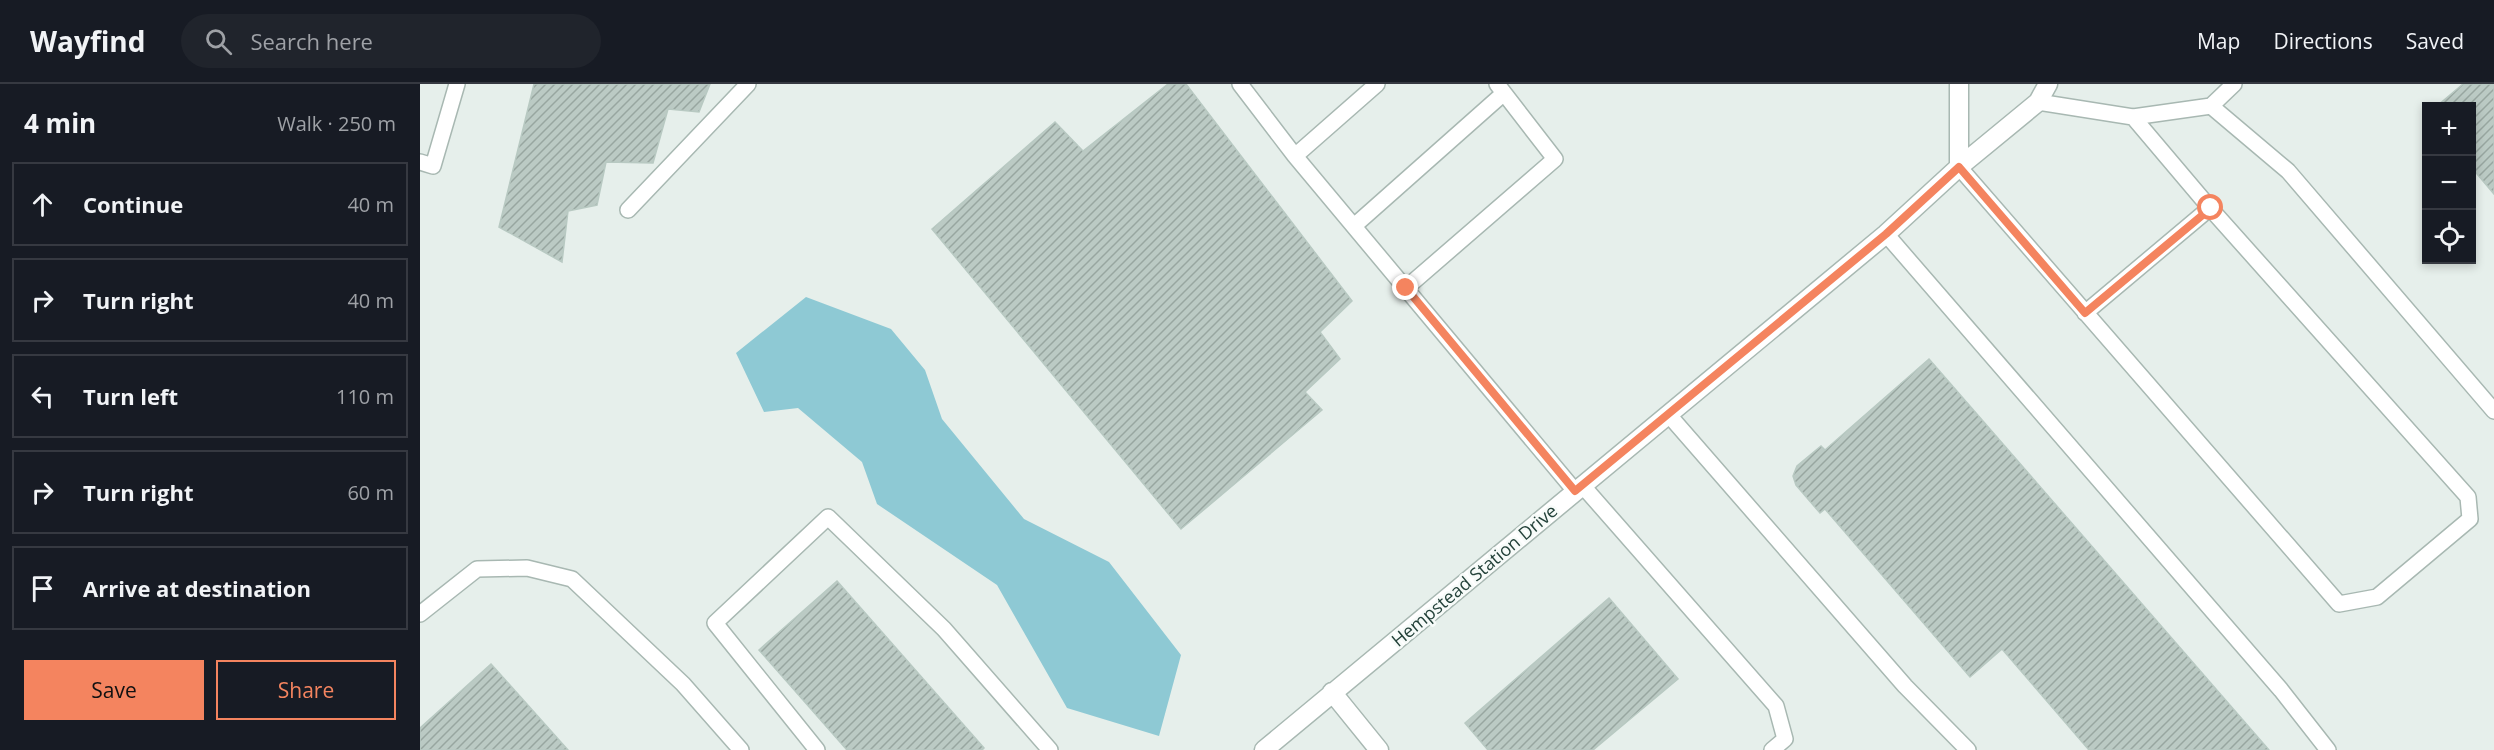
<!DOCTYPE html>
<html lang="en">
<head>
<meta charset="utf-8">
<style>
	body { margin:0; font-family:"Open Sans",sans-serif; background:#20242c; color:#f1f3f6 }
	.controls { position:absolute; right:18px; top:18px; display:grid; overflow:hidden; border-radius:0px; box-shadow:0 3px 9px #0003 }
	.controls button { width:54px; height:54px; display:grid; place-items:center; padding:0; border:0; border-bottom:2px solid #363941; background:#171b24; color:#f1f3f6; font:30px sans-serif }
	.stop { position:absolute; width:18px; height:18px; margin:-14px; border:4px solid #f4845f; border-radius:50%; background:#fff }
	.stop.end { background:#f4845f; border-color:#fff; box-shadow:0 2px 6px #0008 }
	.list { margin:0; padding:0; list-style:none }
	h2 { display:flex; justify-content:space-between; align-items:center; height:78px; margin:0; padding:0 24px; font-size:26px }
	h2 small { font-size:20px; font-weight:400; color:#9ea1a6 }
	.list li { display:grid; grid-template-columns:39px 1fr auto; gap:18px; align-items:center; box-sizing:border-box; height:84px; margin:0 12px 12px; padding:0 12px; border:2px solid #363941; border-radius:0px }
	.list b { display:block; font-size:22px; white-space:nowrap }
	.list em { font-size:20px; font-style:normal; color:#9ea1a6 }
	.actions { display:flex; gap:12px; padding:18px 24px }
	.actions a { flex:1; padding:14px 0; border:2px solid #f4845f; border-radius:0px; text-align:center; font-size:21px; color:#f4845f }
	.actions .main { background:#f4845f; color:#111 }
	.icon { flex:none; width:33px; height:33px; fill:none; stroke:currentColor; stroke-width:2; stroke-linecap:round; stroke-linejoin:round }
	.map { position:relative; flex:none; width:2074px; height:666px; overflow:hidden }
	header { display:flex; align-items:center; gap:36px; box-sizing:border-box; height:84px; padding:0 30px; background:#171b24; border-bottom:2px solid #363941 }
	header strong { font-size:28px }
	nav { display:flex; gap:33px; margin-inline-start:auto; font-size:21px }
	.search { width:420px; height:54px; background:#20242c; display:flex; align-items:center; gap:15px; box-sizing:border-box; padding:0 21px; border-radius:33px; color:#9ea1a6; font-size:22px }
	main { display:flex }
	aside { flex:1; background:#171b24 }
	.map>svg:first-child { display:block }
	.water { fill:#8ec9d4 }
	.building { fill:url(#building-hatch); stroke:#b8c9c2; stroke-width:1.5 }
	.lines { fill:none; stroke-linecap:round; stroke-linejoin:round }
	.service-casing { stroke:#a8b8b2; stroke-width:18 }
	.minor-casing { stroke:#a8b8b2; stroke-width:21 }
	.service { stroke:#fff; stroke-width:15 }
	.minor { stroke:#fff; stroke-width:18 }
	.route { stroke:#f4845f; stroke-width:8 }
	.labels { text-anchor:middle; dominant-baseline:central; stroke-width:5; stroke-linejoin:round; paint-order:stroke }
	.street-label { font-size:18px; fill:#24423a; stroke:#f7fbf9 }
</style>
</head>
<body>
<header>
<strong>Wayfind</strong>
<div class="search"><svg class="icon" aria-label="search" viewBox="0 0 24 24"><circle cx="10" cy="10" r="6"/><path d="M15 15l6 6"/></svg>Search here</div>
<nav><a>Map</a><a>Directions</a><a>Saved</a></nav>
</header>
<main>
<aside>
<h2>4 min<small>Walk · 250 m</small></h2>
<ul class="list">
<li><svg class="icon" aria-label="ahead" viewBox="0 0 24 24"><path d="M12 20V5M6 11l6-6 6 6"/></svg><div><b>Continue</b></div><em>40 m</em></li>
<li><svg class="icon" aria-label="right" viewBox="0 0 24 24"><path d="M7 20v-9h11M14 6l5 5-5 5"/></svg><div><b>Turn right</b></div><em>40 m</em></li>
<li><svg class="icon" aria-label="left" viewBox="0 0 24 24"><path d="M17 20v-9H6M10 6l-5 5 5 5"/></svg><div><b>Turn left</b></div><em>110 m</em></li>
<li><svg class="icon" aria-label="right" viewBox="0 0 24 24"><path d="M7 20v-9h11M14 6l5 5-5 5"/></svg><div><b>Turn right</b></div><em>60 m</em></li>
<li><svg class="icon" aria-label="arrive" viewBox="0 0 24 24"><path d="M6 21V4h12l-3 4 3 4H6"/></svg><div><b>Arrive at destination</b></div></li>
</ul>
<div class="actions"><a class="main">Save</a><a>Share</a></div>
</aside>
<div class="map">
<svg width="2074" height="666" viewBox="0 0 2074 666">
	<defs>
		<pattern id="building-hatch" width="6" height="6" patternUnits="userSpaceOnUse" patternTransform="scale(1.5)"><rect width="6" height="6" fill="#bbcac4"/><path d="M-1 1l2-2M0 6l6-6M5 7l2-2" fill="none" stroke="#98a6a0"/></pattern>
	</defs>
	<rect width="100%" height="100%" fill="#e6efeb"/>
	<path class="water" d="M386,213L471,245L505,286L522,335L604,435L689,478L761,571L739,652L647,624L577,501L457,420L442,378L378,324L344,328L316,269Z"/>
	<path class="building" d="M114,0H290L279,28L248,25L233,79L186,78L177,121L148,127L142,178L79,143Z
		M748,0H766L932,217L900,248L920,275L885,308L902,326L761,445L512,145L635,38L663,67Z
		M2043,0H2074V110L2052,84V22H2017Z
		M1509,275L1849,666H1669L1582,565L1550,593L1405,425L1400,429L1376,401L1373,392L1377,382L1401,362L1405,366Z
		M417,497L564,664L562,666H427L339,566Z
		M1189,514L1258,595L1173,666H1068L1045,639Z
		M71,580L148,666H0V644Z"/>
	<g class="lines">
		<g class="service-casing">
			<path id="service" d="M820,0L875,72
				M957,0L875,72L1155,407
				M1618,18L1713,33L1791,22L1814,0
				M1791,22L1868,87L2074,327
				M0,78L13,82L37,0
				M1539,83L1919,520L1957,513L2050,435L2048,413L1790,124L1713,33
				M208,126L328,0
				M934,142L1084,9
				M1466,150L1861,606L1908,666
				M986,204L1135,75L1077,0
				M1665,229L1790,124
				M1248,330L1485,602L1548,666
				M1162,401L1356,622L1365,655L1352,666
				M0,530L57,485L107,484L152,495L263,600L321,666
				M397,666L295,539L408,433L524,545L630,666"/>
		</g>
		<g class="minor-casing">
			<path id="minor" d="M1539,0V83
				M912,608L959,666
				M844,666L1466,150L1539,83L1618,18L1628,0"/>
		</g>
		<use href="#service" class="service"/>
		<use href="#minor" class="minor"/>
	</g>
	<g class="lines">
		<path class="route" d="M986,204L1155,407L1466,150L1539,83L1665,229L1791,124"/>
	</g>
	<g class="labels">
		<g class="street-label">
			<text transform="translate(1054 491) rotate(-40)">Hempstead Station Drive</text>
		</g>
	</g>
</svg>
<div class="controls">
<button>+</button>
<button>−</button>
<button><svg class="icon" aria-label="locate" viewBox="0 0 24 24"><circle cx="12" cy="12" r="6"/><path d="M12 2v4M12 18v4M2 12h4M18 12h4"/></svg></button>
</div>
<div class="stop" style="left:1791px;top:124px"></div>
<div class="stop end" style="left:986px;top:204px"></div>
</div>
</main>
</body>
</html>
